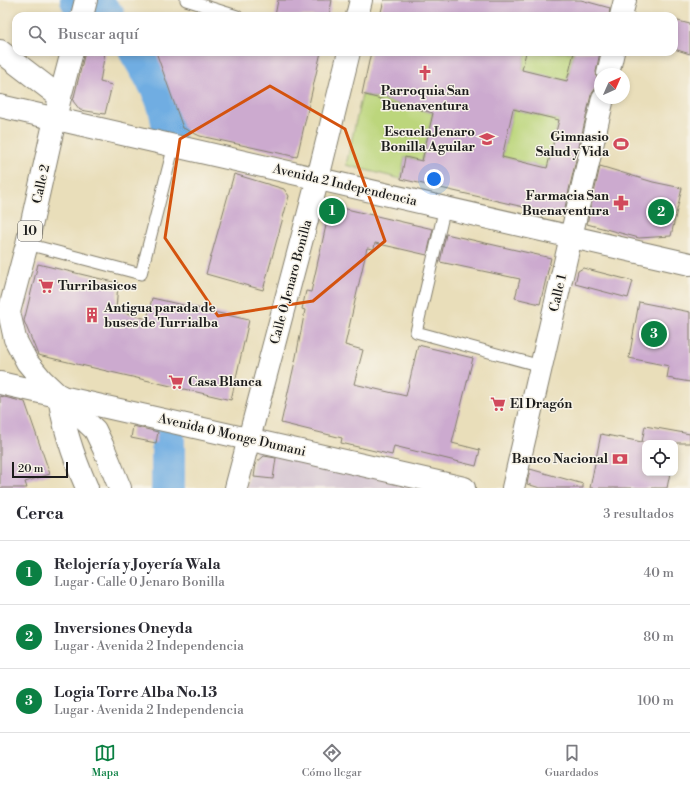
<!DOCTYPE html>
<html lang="es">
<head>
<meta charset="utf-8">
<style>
	body { margin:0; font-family:"Libre Bodoni",serif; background:#f7f7f7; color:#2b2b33 }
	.controls { position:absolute; right:12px; bottom:12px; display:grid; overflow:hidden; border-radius:8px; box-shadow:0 2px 6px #0003 }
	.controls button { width:36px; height:36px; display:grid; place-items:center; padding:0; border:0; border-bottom:1px solid #e1e1e2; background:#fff; color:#2b2b33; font:20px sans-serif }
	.compass { position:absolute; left:594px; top:68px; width:36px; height:36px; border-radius:50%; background:#fff; box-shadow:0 2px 6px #0003; rotate:45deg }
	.scale { position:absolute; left:12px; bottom:10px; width:56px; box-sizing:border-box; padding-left:4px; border:2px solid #1c1c1c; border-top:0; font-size:11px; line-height:14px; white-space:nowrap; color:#1c1c1c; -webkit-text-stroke:3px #f7f3e8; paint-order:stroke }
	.you { position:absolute; left:434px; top:179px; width:14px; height:14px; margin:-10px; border:3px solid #fff; border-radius:50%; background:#1a73e8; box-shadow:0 0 0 6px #1a73e833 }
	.badge { display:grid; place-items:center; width:26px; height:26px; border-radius:50%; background:#0b8043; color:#fff; font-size:13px; font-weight:700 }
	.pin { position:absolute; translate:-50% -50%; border:2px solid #fff; box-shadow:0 1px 4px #0006 }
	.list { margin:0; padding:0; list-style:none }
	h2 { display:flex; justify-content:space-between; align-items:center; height:52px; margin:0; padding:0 16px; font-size:17px }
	h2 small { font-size:13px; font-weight:400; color:#7c7c81 }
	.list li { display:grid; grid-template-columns:26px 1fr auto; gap:12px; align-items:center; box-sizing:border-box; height:64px; padding:0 16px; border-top:1px solid #e1e1e2 }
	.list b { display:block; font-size:15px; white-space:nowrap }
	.list p { margin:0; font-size:13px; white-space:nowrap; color:#7c7c81 }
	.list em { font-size:13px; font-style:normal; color:#7c7c81 }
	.icon { flex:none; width:22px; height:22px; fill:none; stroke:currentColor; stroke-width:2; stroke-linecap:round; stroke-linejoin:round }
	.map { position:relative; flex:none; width:690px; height:488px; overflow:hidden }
	.search { position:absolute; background:#fff; box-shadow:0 2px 6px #0003; left:12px; right:12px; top:12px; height:44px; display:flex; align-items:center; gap:10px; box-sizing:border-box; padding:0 14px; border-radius:12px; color:#7c7c81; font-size:15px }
	.sheet { height:244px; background:#fff }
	nav { display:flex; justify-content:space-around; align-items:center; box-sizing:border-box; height:56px; border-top:1px solid #e1e1e2; background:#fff; font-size:11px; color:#7c7c81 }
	nav a { display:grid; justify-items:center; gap:2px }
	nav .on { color:#0b8043 }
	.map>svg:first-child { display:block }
	.industrial { fill:#cfbdce }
	.green { fill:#bcd67b; stroke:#6c794c }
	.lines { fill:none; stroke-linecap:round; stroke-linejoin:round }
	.river { stroke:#6fade2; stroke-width:34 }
	.building { fill:#ccaacf; fill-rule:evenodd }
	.lane-casing { stroke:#827d6b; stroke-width:13 }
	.street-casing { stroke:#827d6b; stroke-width:24 }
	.secondary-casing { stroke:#827d6b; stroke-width:24 }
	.primary-casing { stroke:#827d6b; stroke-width:24 }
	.lane { stroke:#fff; stroke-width:11 }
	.street { stroke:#fff; stroke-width:22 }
	.secondary { stroke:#fff; stroke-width:22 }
	.primary { stroke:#fff; stroke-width:22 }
	.marked { fill:none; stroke:#d4530e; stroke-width:3; stroke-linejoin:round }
	.labels { text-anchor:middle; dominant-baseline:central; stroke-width:3; stroke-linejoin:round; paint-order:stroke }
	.shield { fill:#f7f3e8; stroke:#5e5c59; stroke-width:1 }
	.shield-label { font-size:12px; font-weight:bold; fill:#1c1c1c }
	.poi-label { font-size:13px; font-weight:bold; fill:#1c1c1c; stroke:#f7f3e8; text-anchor:end }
	.street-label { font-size:13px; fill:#1c1c1c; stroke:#f7f3e8 }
</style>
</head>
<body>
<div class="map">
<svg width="690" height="488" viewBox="0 0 690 488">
	<rect width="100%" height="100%" fill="#f7f3e8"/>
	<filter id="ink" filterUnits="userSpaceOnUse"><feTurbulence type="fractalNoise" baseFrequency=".025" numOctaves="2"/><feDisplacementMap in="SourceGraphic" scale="8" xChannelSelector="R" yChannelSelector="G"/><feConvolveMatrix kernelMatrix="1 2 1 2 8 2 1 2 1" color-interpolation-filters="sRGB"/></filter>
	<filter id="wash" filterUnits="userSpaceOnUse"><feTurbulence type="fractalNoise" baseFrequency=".012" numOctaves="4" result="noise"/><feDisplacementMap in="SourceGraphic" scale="16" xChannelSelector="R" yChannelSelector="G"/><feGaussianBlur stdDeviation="0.9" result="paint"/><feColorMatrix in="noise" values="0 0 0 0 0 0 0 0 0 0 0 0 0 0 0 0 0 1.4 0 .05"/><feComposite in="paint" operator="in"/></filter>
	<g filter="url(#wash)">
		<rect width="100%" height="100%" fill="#e9deba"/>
		<path class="industrial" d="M257,447L433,488H246Z"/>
		<path class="green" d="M526,52H574L567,81L522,70Z
			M362,94L433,113L422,161L405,157L401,179L346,165Z
			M513,109L559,120L547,168L502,157Z"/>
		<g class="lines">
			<path class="river" d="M77,0L104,12L108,16
				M136,52C153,81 166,96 169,131
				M168,436V488"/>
		</g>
		<g id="blocks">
			<path class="building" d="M278,0H332L329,16H275Z
				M384,0H581L610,8L609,16H380Z
				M674,20L690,24V54L674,49Z
				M85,52H105L100,82L112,85L105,114L80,110L73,101Z
				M156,52H321L297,157L200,136L183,128Z
				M371,52H526L522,70L567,81L574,52H600L596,72L599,82L597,87L591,95L563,216L401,179L405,157L422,161L433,113L362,94ZM513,109L559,120L547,168L502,157Z
				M600,166L653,182L682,188L671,236L639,238L587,224Z
				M234,174L284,189L289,196L263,290L206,274Z
				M329,205L433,229L427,255L375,243L374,249L367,248L345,345L363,350L354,384L406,396L418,345L473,358L452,443L480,450L476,466L394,446L392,455L341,443L342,438L281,423L296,357L305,310L302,309L306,291L311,292L327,221Z
				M446,234L551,258L540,304L515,298L520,279L440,262Z
				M38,264L118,283L116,310L147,319L152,298L249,320L231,400L38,355L24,321Z
				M583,268L633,281L628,298L575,284L578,271Z
				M639,302L690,312V382L667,378L669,366L629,358Z
				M0,396L25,402L50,474L25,482L27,488H0Z
				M133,426L158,432L156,443L131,438Z
				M645,426L690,434V443H645V473H670L667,488H590L601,434L642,442Z
				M264,456L276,458L273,479L254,477L256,463Z
				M530,469L583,484V488H540L527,484Z"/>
		</g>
	</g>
	<g filter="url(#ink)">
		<use href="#blocks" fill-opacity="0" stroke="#827d6b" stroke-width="1"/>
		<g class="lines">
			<g class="lane-casing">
				<path id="lane" d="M186,0L237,16
					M445,207L416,332L541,366
					M27,244L141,274L174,145"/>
			</g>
			<g class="street-casing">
				<path id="street" d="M357,16L361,0
					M621,16L625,0
					M0,51L60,97
					M608,74L613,52
					M0,383L464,488
					M236,488L318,178L349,52
					M513,488L603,98"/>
			</g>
			<g class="secondary-casing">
				<path id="secondary" d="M0,106L690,264"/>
			</g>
			<g class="primary-casing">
				<path id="primary" d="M82,16L86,0
					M72,52L60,97L27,244L9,312L15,339L27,362L42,380L95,430L104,449L120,488
					M59,395C63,428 74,458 87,488"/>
			</g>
			<use href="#lane" class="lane"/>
			<use href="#street" class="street"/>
			<use href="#secondary" class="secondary"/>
			<use href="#primary" class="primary"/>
		</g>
	</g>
	<path class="marked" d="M270,86L345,129L385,241L313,301L218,316L165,238L180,139Z"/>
	<defs>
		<g id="church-bare" transform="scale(1.2)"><path d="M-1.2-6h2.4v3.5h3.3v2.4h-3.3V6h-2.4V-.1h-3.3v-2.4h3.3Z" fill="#d1495b" stroke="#f7f3e8" stroke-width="2.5" paint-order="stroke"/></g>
		<g id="school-bare" transform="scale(1.2)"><path d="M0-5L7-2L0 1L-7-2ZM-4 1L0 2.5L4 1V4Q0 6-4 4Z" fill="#d1495b" stroke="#f7f3e8" stroke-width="2.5" paint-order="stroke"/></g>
		<g id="stadium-bare" transform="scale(1.2)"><path d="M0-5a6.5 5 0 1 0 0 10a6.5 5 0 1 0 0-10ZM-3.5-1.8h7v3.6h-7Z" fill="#d1495b" stroke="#f7f3e8" stroke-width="2.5" paint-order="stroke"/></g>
		<g id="pharmacy-bare" transform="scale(1.2)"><path d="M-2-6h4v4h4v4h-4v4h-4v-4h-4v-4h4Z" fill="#d1495b" stroke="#f7f3e8" stroke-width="2.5" paint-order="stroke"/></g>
		<g id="supermarket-bare" transform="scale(1.2)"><path d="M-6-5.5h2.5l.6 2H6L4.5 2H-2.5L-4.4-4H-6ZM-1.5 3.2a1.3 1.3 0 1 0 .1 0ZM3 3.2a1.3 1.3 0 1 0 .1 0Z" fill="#d1495b" stroke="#f7f3e8" stroke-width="2.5" paint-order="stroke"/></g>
		<g id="building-bare" transform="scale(1.2)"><path d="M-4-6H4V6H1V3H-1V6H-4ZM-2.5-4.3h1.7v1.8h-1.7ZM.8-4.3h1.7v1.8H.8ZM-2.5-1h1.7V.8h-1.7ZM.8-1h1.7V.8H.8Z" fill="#d1495b" stroke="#f7f3e8" stroke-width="2.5" paint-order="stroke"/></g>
		<g id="bank-bare" transform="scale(1.2)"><path d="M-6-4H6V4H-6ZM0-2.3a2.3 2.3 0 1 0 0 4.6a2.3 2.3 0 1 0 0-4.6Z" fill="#d1495b" stroke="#f7f3e8" stroke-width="2.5" paint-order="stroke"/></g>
	</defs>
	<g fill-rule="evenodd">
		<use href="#church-bare" x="425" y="73"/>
		<use href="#school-bare" x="487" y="139"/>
		<use href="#stadium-bare" x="621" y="144"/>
		<use href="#pharmacy-bare" x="621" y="203"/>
		<use href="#supermarket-bare" x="46" y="286"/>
		<use href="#building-bare" x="92" y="315"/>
		<use href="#supermarket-bare" x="176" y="382"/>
		<use href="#supermarket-bare" x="498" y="404"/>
		<use href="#bank-bare" x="620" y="459"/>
	</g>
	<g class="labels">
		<rect class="shield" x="18" y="221" width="24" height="20" rx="3"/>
		<g class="shield-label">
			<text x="30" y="231">10</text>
		</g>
		<g class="poi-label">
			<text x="425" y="91" text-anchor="middle">Parroquia San<tspan x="425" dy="15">Buenaventura</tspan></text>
			<text x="475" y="132">Escuela Jenaro<tspan x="475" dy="15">Bonilla Aguilar</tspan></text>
			<text x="609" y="137">Gimnasio<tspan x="609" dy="15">Salud y Vida</tspan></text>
			<text x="609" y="196">Farmacia San<tspan x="609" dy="15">Buenaventura</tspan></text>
			<text x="58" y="286" text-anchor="start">Turribasicos</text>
			<text x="104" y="308" text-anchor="start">Antigua parada de<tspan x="104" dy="15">buses de Turrialba</tspan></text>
			<text x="188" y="382" text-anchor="start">Casa Blanca</text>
			<text x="510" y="404" text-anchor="start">El Dragón</text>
			<text x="608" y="459">Banco Nacional</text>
		</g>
		<g class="street-label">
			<text transform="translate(41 184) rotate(-77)">Calle 2</text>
			<text transform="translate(345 185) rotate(13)">Avenida 2 Independencia</text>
			<text transform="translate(291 282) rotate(-75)">Calle 0 Jenaro Bonilla</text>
			<text transform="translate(558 293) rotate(-77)">Calle 1</text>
			<text transform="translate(232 435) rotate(13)">Avenida 0 Monge Dumani</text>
		</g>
	</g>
</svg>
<div class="controls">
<button><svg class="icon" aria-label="locate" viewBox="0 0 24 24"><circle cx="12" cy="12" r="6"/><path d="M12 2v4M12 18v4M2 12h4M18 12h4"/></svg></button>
</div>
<svg class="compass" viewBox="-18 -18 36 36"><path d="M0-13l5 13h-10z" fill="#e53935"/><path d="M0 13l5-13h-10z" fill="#7c7c81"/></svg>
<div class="scale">20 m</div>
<div class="you"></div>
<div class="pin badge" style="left:332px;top:211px">1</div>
<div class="pin badge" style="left:661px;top:212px">2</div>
<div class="pin badge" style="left:654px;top:334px">3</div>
<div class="search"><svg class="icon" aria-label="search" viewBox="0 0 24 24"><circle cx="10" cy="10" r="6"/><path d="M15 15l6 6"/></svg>Buscar aquí</div>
</div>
<section class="sheet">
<h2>Cerca<small>3 resultados</small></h2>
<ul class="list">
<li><span class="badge">1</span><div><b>Relojería y Joyería Wala</b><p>Lugar · Calle 0 Jenaro Bonilla</p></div><em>40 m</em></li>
<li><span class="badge">2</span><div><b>Inversiones Oneyda</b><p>Lugar · Avenida 2 Independencia</p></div><em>80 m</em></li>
<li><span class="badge">3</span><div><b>Logia Torre Alba No.13</b><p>Lugar · Avenida 2 Independencia</p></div><em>100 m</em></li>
</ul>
</section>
<nav>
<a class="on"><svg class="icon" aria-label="map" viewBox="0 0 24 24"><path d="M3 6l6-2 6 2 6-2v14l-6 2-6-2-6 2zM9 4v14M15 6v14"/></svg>Mapa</a>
<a><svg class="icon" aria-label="directions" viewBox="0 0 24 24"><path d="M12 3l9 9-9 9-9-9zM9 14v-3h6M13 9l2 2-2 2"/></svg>Cómo llegar</a>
<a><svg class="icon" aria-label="saved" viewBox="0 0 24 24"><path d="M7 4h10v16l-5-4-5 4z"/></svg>Guardados</a>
</nav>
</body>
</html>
